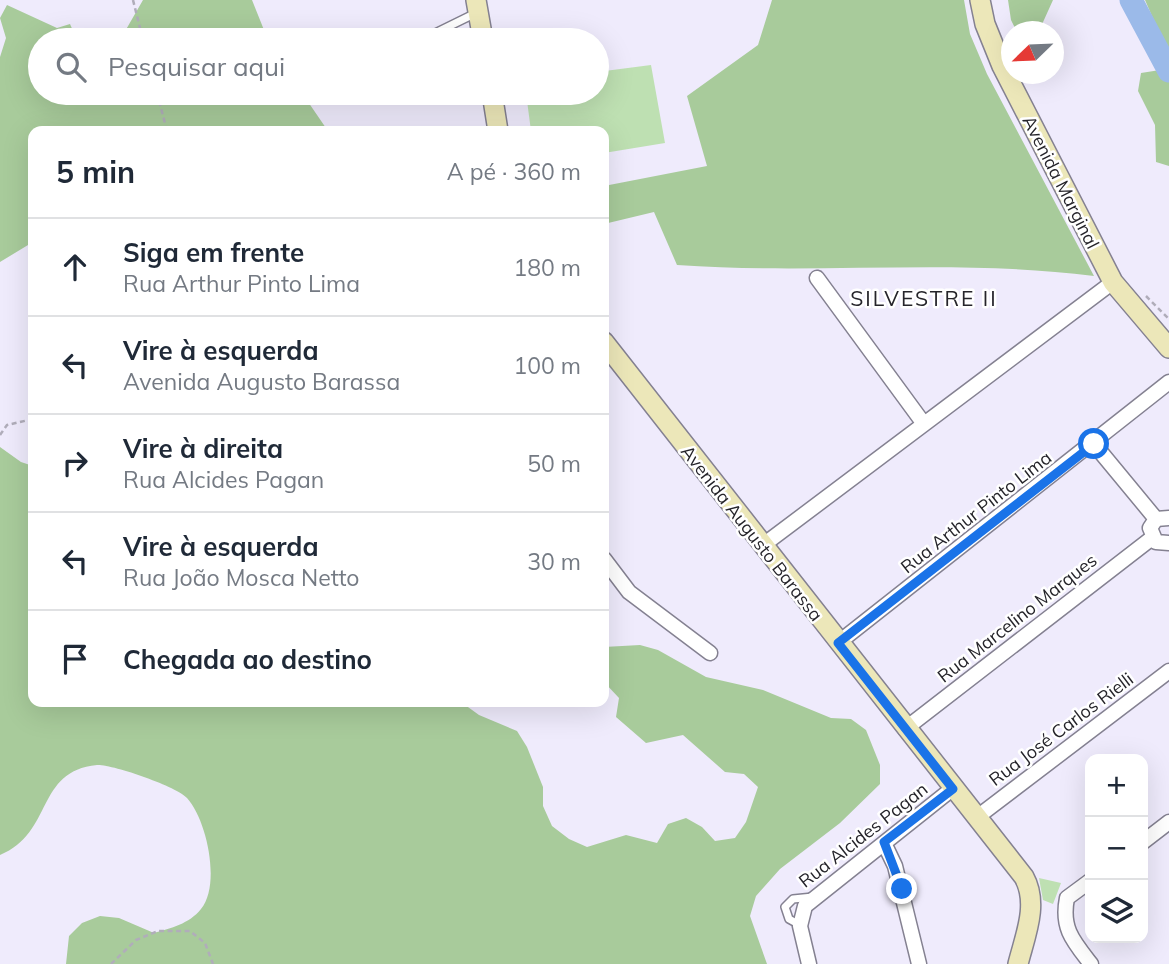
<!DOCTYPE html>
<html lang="pt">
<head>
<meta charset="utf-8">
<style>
	body { margin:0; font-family:Mulish,sans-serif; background:#f6f6f7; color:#1f2937 }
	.controls { position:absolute; right:21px; bottom:21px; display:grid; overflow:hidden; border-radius:14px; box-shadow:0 7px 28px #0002 }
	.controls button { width:63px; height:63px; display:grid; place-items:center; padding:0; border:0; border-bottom:2px solid #e0e1e3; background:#fff; color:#1f2937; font:35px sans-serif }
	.compass { position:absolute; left:1001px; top:21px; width:63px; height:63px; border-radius:50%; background:#fff; box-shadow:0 7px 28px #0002; rotate:247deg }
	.stop { position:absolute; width:21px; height:21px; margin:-16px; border:5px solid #1a73e8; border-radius:50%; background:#fff }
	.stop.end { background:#1a73e8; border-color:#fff; box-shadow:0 2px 7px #0008 }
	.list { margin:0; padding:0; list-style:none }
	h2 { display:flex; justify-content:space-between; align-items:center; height:91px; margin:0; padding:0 28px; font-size:30px }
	h2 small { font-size:23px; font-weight:400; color:#747a83 }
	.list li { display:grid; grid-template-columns:46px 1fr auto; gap:21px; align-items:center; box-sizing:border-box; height:98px; padding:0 28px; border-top:2px solid #e0e1e3 }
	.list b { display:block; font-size:26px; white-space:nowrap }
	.list p { margin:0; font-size:23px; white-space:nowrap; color:#747a83 }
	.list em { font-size:23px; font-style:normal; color:#747a83 }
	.icon { flex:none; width:38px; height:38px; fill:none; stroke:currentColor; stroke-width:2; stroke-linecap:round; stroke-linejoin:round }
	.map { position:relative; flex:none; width:1169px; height:964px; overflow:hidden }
	.search { position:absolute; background:#fff; box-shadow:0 7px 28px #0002; left:28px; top:28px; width:581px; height:77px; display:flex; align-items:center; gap:18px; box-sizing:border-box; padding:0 24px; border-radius:38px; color:#747a83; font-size:26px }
	.panel { position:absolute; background:#fff; box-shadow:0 7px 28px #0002; left:28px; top:126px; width:581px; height:581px; border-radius:14px }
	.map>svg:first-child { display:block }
	.green { fill:#bee0b2 }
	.forest { fill:#a8cb9b }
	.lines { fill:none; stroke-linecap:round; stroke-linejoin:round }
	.river { stroke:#9bbae9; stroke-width:23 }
	.lane-casing { stroke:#848191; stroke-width:10 }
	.street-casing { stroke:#848191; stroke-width:17 }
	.secondary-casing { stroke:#848191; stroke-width:22 }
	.path { stroke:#b0adba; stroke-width:2.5; stroke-dasharray:5 3.5; stroke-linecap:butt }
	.lane { stroke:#fff; stroke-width:7 }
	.street { stroke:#fff; stroke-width:14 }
	.secondary { stroke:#ece7b9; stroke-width:19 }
	.route { stroke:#1a73e8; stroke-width:9 }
	.labels { text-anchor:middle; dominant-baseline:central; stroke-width:5; stroke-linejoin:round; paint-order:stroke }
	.street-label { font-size:18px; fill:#25242a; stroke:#fff }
	.quarter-label { font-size:21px; letter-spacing:2px; fill:#25242a; stroke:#fff }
</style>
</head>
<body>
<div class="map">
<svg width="1169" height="964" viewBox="0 0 1169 964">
	<rect width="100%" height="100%" fill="#efebfc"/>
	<path class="green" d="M651,65L665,143L604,153V131H531L526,93H597V72Z
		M1039,878L1061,883L1053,904L1043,900Z"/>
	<path class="forest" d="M143,0H252L268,40H120Z
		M772,0H964L970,34L987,74L1094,276C956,258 816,275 677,265L654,212L604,224V186L707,166L687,96L758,45Z
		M1008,0H1053L1039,31L1017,32L1011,20Z
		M1145,0H1169V53L1167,51Z
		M7,5L57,28L70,24L77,40H40V93H302L328,131H33V242L0,262V57L6,38L0,18Z
		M1160,70L1169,82V166L1156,162L1155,125L1138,91L1141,73Z
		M0,447L21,462L33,466V702H461L479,715L517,731L527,747L543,787V806L552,826L569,839L587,847L626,835L657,843L668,824L686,818L702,827L715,841L735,838L746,822L758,787L744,774L725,772L683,735L646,743L616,717L619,698L604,682V647L640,645L658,650L706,677L763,690L831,718L851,719L866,730L880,765V784L840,823L780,869L756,896L750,916L767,964H66L69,936L82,923L100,916L119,918L154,933C171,928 189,924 201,909C221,885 207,820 187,798C178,787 112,764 97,765C35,771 54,833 0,855Z"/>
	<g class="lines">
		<path class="river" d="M1131,0L1169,71"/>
		<g class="lane-casing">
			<path id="lane" d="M421,40L478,12
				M800,925L789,919L785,907L793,899L813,897"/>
		</g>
		<g class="street-casing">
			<path id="street" d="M817,278L924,424
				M1094,444L1156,519
				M1169,518L1156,519L1150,528L1156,542L1169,543
				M762,546L1113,282
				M604,559L629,592L710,653
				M838,643L1169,382
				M905,729L1152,538
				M976,818L1169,671
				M1143,842L1169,822
				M884,843L895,866L919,964
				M1090,881L1067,898C1061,928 1073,941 1091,964
				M809,964L800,926L805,906L952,789"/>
		</g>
		<g class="secondary-casing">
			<path id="secondary" d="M476,0L483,40
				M980,0L985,24L1002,66L1113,282L1169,348
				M492,93L498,131
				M604,342L1024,877C1039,904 1025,936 1018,964"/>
		</g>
		<path class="path" d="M133,0L143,40
			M157,93L167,131
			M1146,296L1169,319
			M0,435L7,425L33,419
			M111,964L136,940L158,931H190L205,943L213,964"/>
		<use href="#lane" class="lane"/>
		<use href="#street" class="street"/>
		<use href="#secondary" class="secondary"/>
	</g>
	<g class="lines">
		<path class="route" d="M902,889L884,842L953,789L838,643L1094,444"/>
	</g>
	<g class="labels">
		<g class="street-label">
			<text transform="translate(1061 182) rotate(63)">Avenida Marginal</text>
			<text transform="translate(976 512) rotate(-38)">Rua Arthur Pinto Lima</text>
			<text transform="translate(752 533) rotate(52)">Avenida Augusto Barassa</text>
			<text transform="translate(1017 618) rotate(-38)">Rua Marcelino Marques</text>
			<text transform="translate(1061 729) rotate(-37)">Rua José Carlos Rielli</text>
			<text transform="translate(863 835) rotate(-38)">Rua Alcides Pagan</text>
		</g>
		<g class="quarter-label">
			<text x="924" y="298">SILVESTRE II</text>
		</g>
	</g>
</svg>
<div class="controls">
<button>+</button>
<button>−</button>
<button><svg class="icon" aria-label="layers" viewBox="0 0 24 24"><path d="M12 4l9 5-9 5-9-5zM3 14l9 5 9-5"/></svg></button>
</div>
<svg class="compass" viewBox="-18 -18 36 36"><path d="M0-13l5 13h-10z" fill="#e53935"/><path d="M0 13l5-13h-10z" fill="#747a83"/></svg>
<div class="stop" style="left:1094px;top:444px"></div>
<div class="stop end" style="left:902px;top:889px"></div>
<div class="search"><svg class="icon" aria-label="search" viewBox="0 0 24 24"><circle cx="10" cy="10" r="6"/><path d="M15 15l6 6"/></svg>Pesquisar aqui</div>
<section class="panel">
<h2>5 min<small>A pé · 360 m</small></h2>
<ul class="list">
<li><svg class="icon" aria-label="ahead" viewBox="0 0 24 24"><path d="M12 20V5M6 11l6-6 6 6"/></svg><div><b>Siga em frente</b><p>Rua Arthur Pinto Lima</p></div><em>180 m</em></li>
<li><svg class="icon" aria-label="left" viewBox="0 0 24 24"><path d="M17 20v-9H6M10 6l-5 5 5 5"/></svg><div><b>Vire à esquerda</b><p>Avenida Augusto Barassa</p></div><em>100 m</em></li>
<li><svg class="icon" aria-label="right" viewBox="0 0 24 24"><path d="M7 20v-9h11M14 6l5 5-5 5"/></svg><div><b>Vire à direita</b><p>Rua Alcides Pagan</p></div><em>50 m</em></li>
<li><svg class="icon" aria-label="left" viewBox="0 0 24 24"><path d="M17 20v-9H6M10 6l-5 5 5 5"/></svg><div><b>Vire à esquerda</b><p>Rua João Mosca Netto</p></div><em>30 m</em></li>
<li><svg class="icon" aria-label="arrive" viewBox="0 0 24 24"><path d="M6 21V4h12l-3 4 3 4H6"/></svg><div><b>Chegada ao destino</b></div></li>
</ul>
</section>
</div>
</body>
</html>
